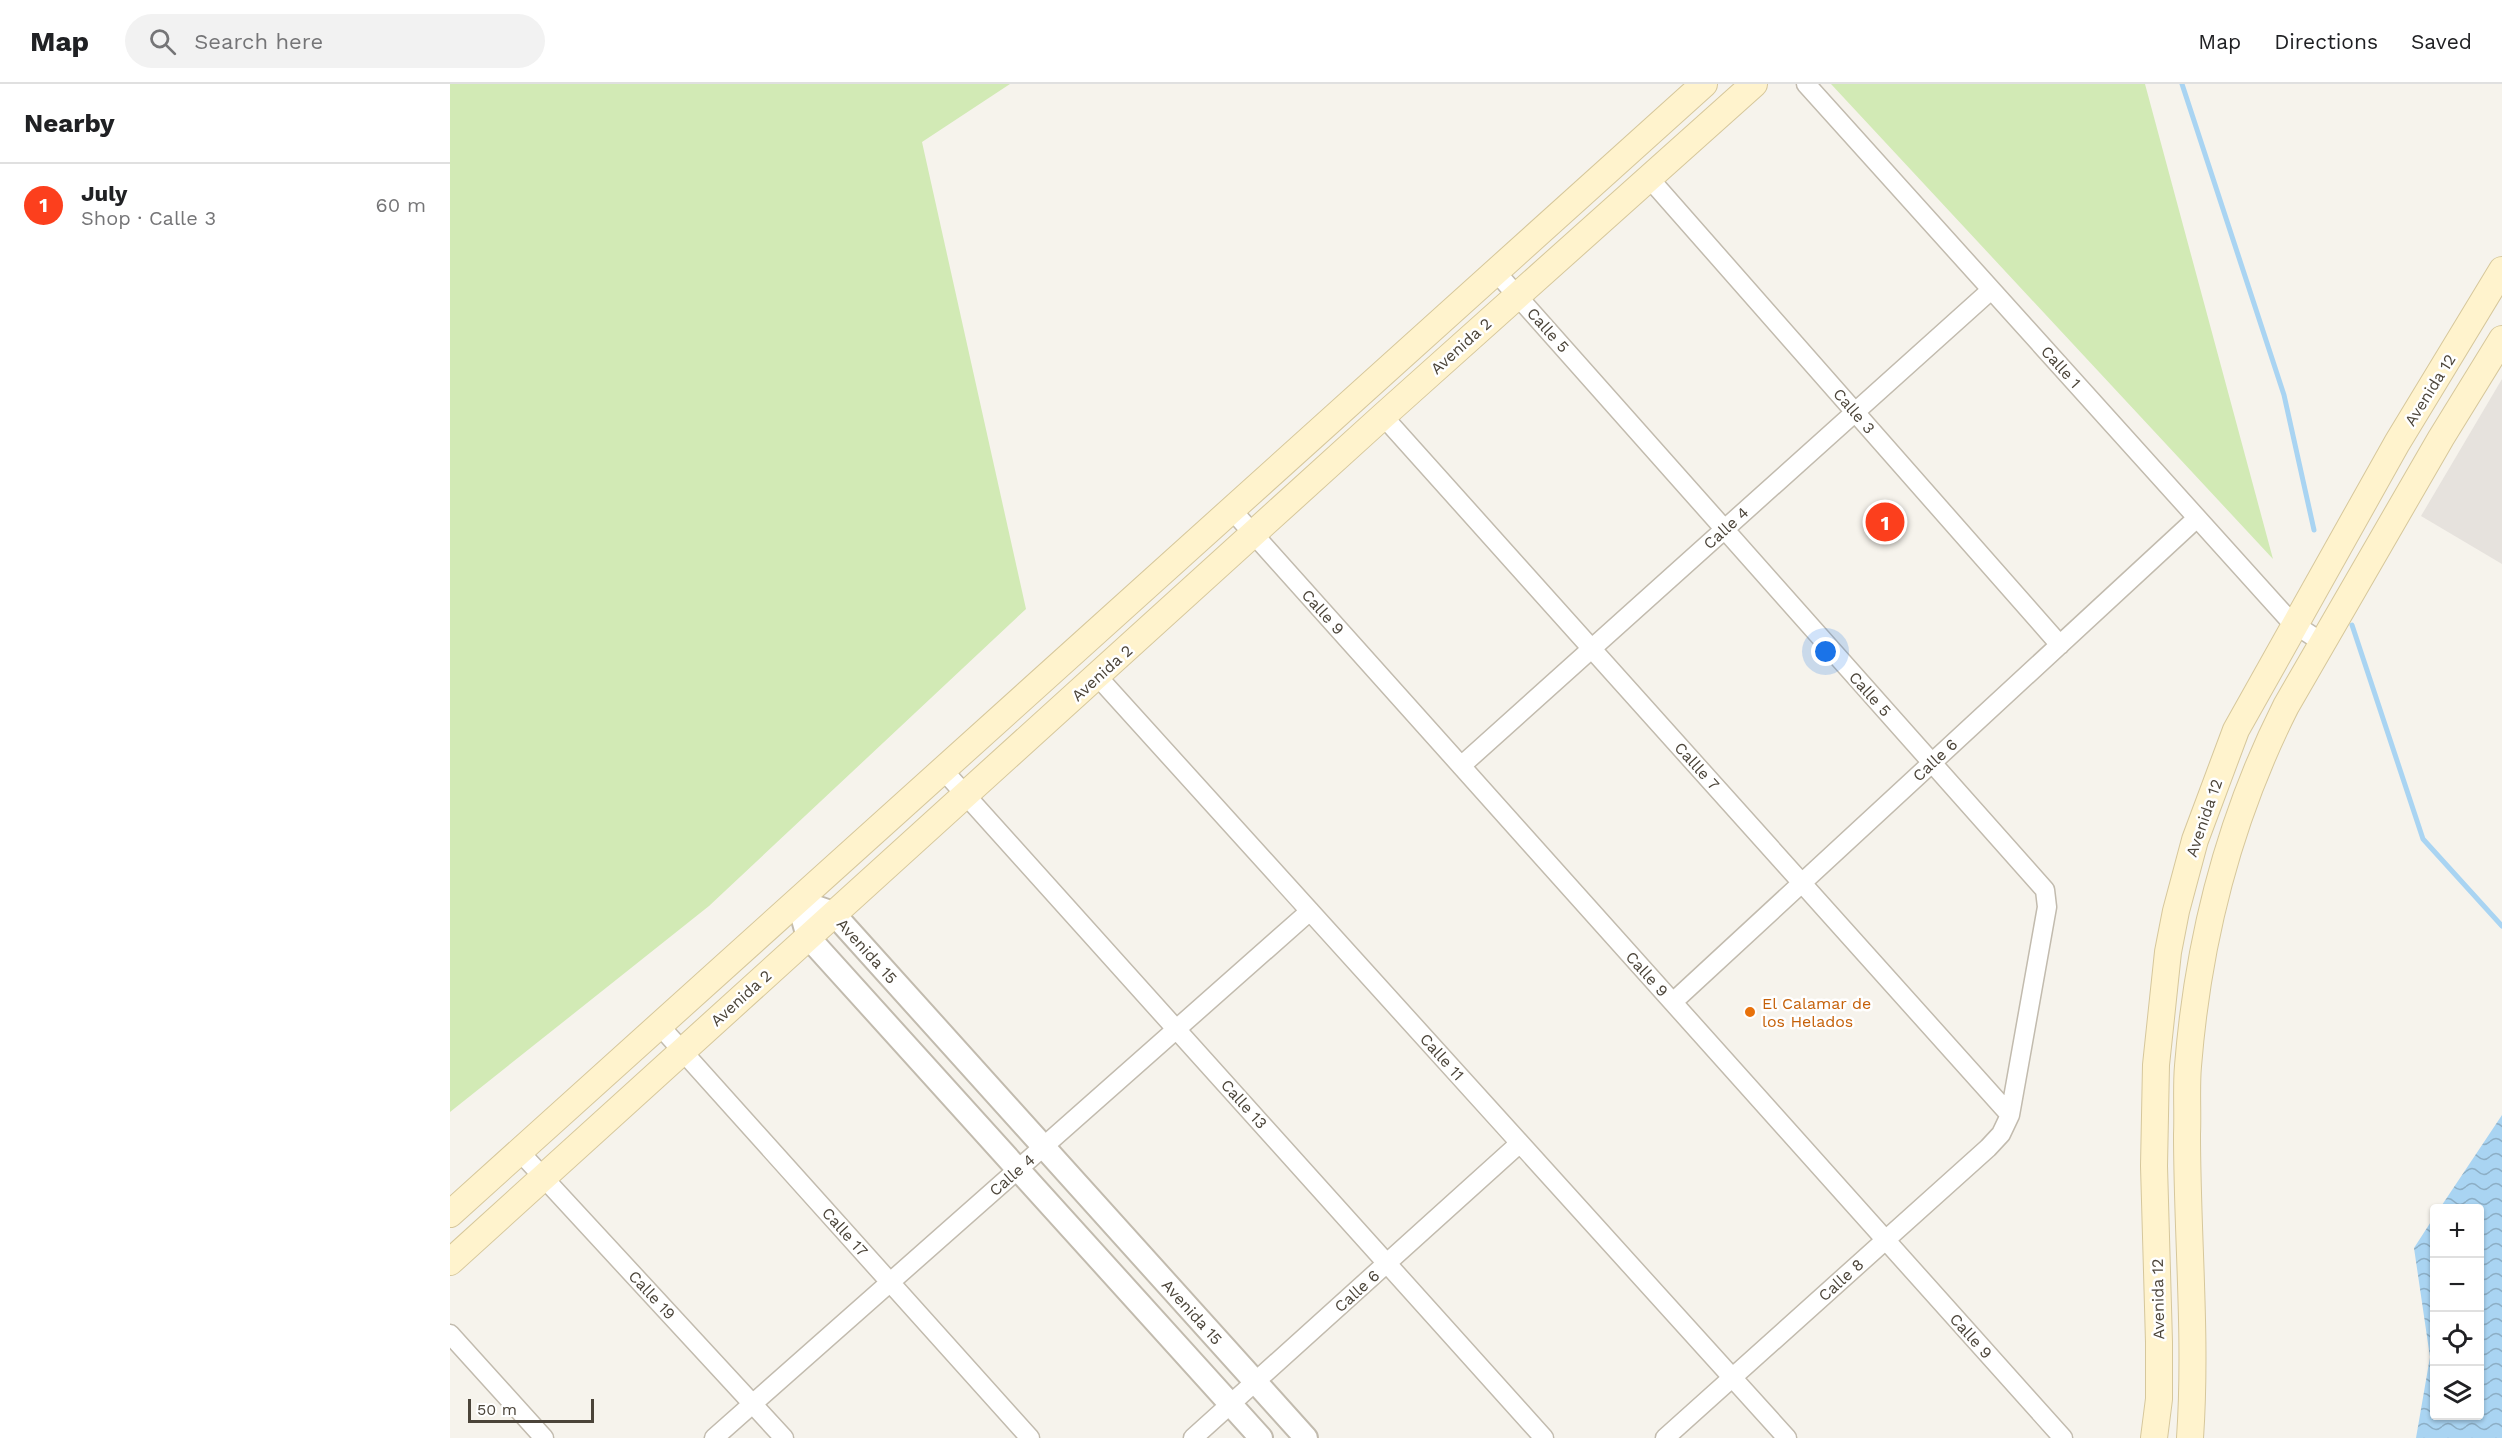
<!DOCTYPE html>
<html lang="en">
<head>
<meta charset="utf-8">
<style>
	body { margin:0; font-family:"Work Sans",sans-serif; background:#f2f2f2; color:#202124 }
	.controls { position:absolute; right:18px; bottom:18px; display:grid; overflow:hidden; border-radius:6px; box-shadow:0 2px 4px #0004 }
	.controls button { width:54px; height:54px; display:grid; place-items:center; padding:0; border:0; border-bottom:2px solid #e0e0e0; background:#fff; color:#202124; font:30px sans-serif }
	.scale { position:absolute; left:18px; bottom:15px; width:126px; box-sizing:border-box; padding-left:6px; border:3px solid #4b4439; border-top:0; font-size:16px; line-height:21px; white-space:nowrap; color:#4b4439; -webkit-text-stroke:4px #fff; paint-order:stroke }
	.you { position:absolute; left:1376px; top:568px; width:21px; height:21px; margin:-15px; border:4px solid #fff; border-radius:50%; background:#1a73e8; box-shadow:0 0 0 9px #1a73e833 }
	.badge { display:grid; place-items:center; width:39px; height:39px; border-radius:50%; background:#fc3f1d; color:#fff; font-size:20px; font-weight:700 }
	.pin { position:absolute; translate:-50% -50%; border:3px solid #fff; box-shadow:0 2px 6px #0006 }
	.list { margin:0; padding:0; list-style:none }
	h2 { display:flex; justify-content:space-between; align-items:center; height:78px; margin:0; padding:0 24px; font-size:26px }
	h2 small { font-size:20px; font-weight:400; color:#757577 }
	.list li { display:grid; grid-template-columns:39px 1fr auto; gap:18px; align-items:center; box-sizing:border-box; height:84px; padding:0 24px; border-top:2px solid #e0e0e0 }
	.list b { display:block; font-size:22px; white-space:nowrap }
	.list p { margin:0; font-size:20px; white-space:nowrap; color:#757577 }
	.list em { font-size:20px; font-style:normal; color:#757577 }
	.icon { flex:none; width:33px; height:33px; fill:none; stroke:currentColor; stroke-width:2; stroke-linecap:round; stroke-linejoin:round }
	.map { position:relative; flex:none; width:2052px; height:1354px; overflow:hidden }
	header { display:flex; align-items:center; gap:36px; box-sizing:border-box; height:84px; padding:0 30px; background:#fff; border-bottom:2px solid #e0e0e0 }
	header strong { font-size:28px }
	nav { display:flex; gap:33px; margin-inline-start:auto; font-size:21px }
	.search { width:420px; height:54px; background:#f2f2f2; display:flex; align-items:center; gap:15px; box-sizing:border-box; padding:0 21px; border-radius:33px; color:#757577; font-size:22px }
	main { display:flex }
	aside { flex:1; background:#fff }
	.map>svg:first-child { display:block }
	.industrial { fill:#e6e2dd }
	.grass { fill:#d2eab5 }
	.water { fill:url(#water-waves) }
	.lines { fill:none; stroke-linecap:round; stroke-linejoin:round }
	.stream { stroke:#a9d4f2; stroke-width:5 }
	.minor-casing { stroke:#c2bbae; stroke-width:21 }
	.tertiary-casing { stroke:#c2bbae; stroke-width:26 }
	.secondary-casing { stroke:#d6c79b; stroke-width:28 }
	.minor { stroke:#fff; stroke-width:18 }
	.tertiary { stroke:#fff; stroke-width:22 }
	.secondary { stroke:#fff3cd; stroke-width:26 }
	.food-dot { fill:#e8710a; stroke:#fff; stroke-width:2 }
	.labels { text-anchor:middle; dominant-baseline:central; stroke-width:5; stroke-linejoin:round; paint-order:stroke }
	.street-label { font-size:16px; fill:#4b4439; stroke:#fff }
	.food-label { font-size:16px; fill:#c56008; stroke:#fff; text-anchor:start }
</style>
</head>
<body>
<header>
<strong>Map</strong>
<div class="search"><svg class="icon" aria-label="search" viewBox="0 0 24 24"><circle cx="10" cy="10" r="6"/><path d="M15 15l6 6"/></svg>Search here</div>
<nav><a>Map</a><a>Directions</a><a>Saved</a></nav>
</header>
<main>
<aside>
<h2>Nearby<small></small></h2>
<ul class="list">
<li><span class="badge">1</span><div><b>July</b><p>Shop · Calle 3</p></div><em>60 m</em></li>
</ul>
</aside>
<div class="map">
<svg width="2052" height="1354" viewBox="0 0 2052 1354">
	<defs>
		<pattern id="water-waves" width="16" height="10" patternUnits="userSpaceOnUse" patternTransform="scale(1.5)"><rect width="16" height="10" fill="#a9d4f2"/><path d="M0 5q4-4 8 0t8 0" fill="none" stroke="#8caec5"/></pattern>
	</defs>
	<rect width="100%" height="100%" fill="#f6f3ec"/>
	<path class="industrial" d="M2052,295V480L1971,432Z"/>
	<path class="grass" d="M0,0H560L472,58L576,525L259,822L0,1028Z
		M1381,0H1695L1823,475Z"/>
	<path class="water" d="M2052,1031V1354H1966L1980,1273L1964,1164L1984,1133V1332H2030V1124H1990Z"/>
	<g class="lines">
		<path class="stream" d="M1732,0L1834,311L1864,446
			M1902,541L1973,755L2052,842"/>
		<g class="minor-casing">
			<path id="minor" d="M1356,0L1841,538L1873,559
				M1199,94L1610,561
				M1046,188L1595,806L1597,823L1560,1031L1551,1050L1538,1064L1215,1354
				M933,332L1560,1031
				M781,425L1613,1354
				M648,593L1337,1354
				M1011,682L1541,206
				M494,687L1094,1354
				M1223,918L1747,434
				M209,941L580,1354
				M69,1067L334,1354
				M0,1250L94,1354
				M264,1354L860,827
				M743,1354L1070,1059"/>
		</g>
		<g class="tertiary-casing">
			<path id="tertiary" d="M348,817L383,829L856,1354
				M348,817L358,853L811,1354"/>
		</g>
		<g class="secondary-casing">
			<path id="secondary" d="M0,1130L1254,0
				M0,1178L933,332L1304,0
				M1704,1354L1709,1315V1258L1704,1082L1706,981L1718,868L1726,827L1745,756L1786,646L1947,359L2052,186
				M1740,1354C1747,1253 1737,1152 1737,1050C1738,1028 1736,1005 1738,982C1748,857 1779,735 1836,622L1991,354L2052,255"/>
		</g>
		<use href="#minor" class="minor"/>
		<use href="#tertiary" class="tertiary"/>
		<use href="#secondary" class="secondary"/>
	</g>
	<circle class="food-dot" cx="1300" cy="928" r="6"/>
	<g class="labels">
		<g class="street-label">
			<text transform="translate(1098 246) rotate(48)">Calle 5</text>
			<text transform="translate(1011 262) rotate(-42)">Avenida 2</text>
			<text transform="translate(1611 283) rotate(48)">Calle 1</text>
			<text transform="translate(1980 306) rotate(-58)">Avenida 12</text>
			<text transform="translate(1404 327) rotate(49)">Calle 3</text>
			<text transform="translate(1276 444) rotate(-42)">Calle 4</text>
			<text transform="translate(873 528) rotate(48)">Calle 9</text>
			<text transform="translate(652 589) rotate(-42)">Avenida 2</text>
			<text transform="translate(1420 610) rotate(48)">Calle 5</text>
			<text transform="translate(1485 676) rotate(-43)">Calle 6</text>
			<text transform="translate(1247 682) rotate(48)">Callle 7</text>
			<text transform="translate(1754 734) rotate(-71)">Avenida 12</text>
			<text transform="translate(417 867) rotate(48)">Avenida 15</text>
			<text transform="translate(1197 890) rotate(48)">Calle 9</text>
			<text transform="translate(291 914) rotate(-42)">Avenida 2</text>
			<text transform="translate(992 973) rotate(48)">Calle 11</text>
			<text transform="translate(794 1020) rotate(48)">Calle 13</text>
			<text transform="translate(562 1091) rotate(-41)">Calle 4</text>
			<text transform="translate(395 1148) rotate(48)">Calle 17</text>
			<text transform="translate(1391 1196) rotate(-42)">Calle 8</text>
			<text transform="translate(907 1207) rotate(-42)">Calle 6</text>
			<text transform="translate(202 1211) rotate(47)">Calle 19</text>
			<text transform="translate(1708 1215) rotate(-91)">Avenida 12</text>
			<text transform="translate(742 1228) rotate(48)">Avenida 15</text>
			<text transform="translate(1521 1252) rotate(48)">Calle 9</text>
		</g>
		<g class="food-label">
			<text x="1312" y="919">El Calamar de<tspan x="1312" dy="18">los Helados</tspan></text>
		</g>
	</g>
</svg>
<div class="controls">
<button>+</button>
<button>−</button>
<button><svg class="icon" aria-label="locate" viewBox="0 0 24 24"><circle cx="12" cy="12" r="6"/><path d="M12 2v4M12 18v4M2 12h4M18 12h4"/></svg></button>
<button><svg class="icon" aria-label="layers" viewBox="0 0 24 24"><path d="M12 4l9 5-9 5-9-5zM3 14l9 5 9-5"/></svg></button>
</div>
<div class="scale">50 m</div>
<div class="you"></div>
<div class="pin badge" style="left:1435px;top:438px">1</div>
</div>
</main>
</body>
</html>
